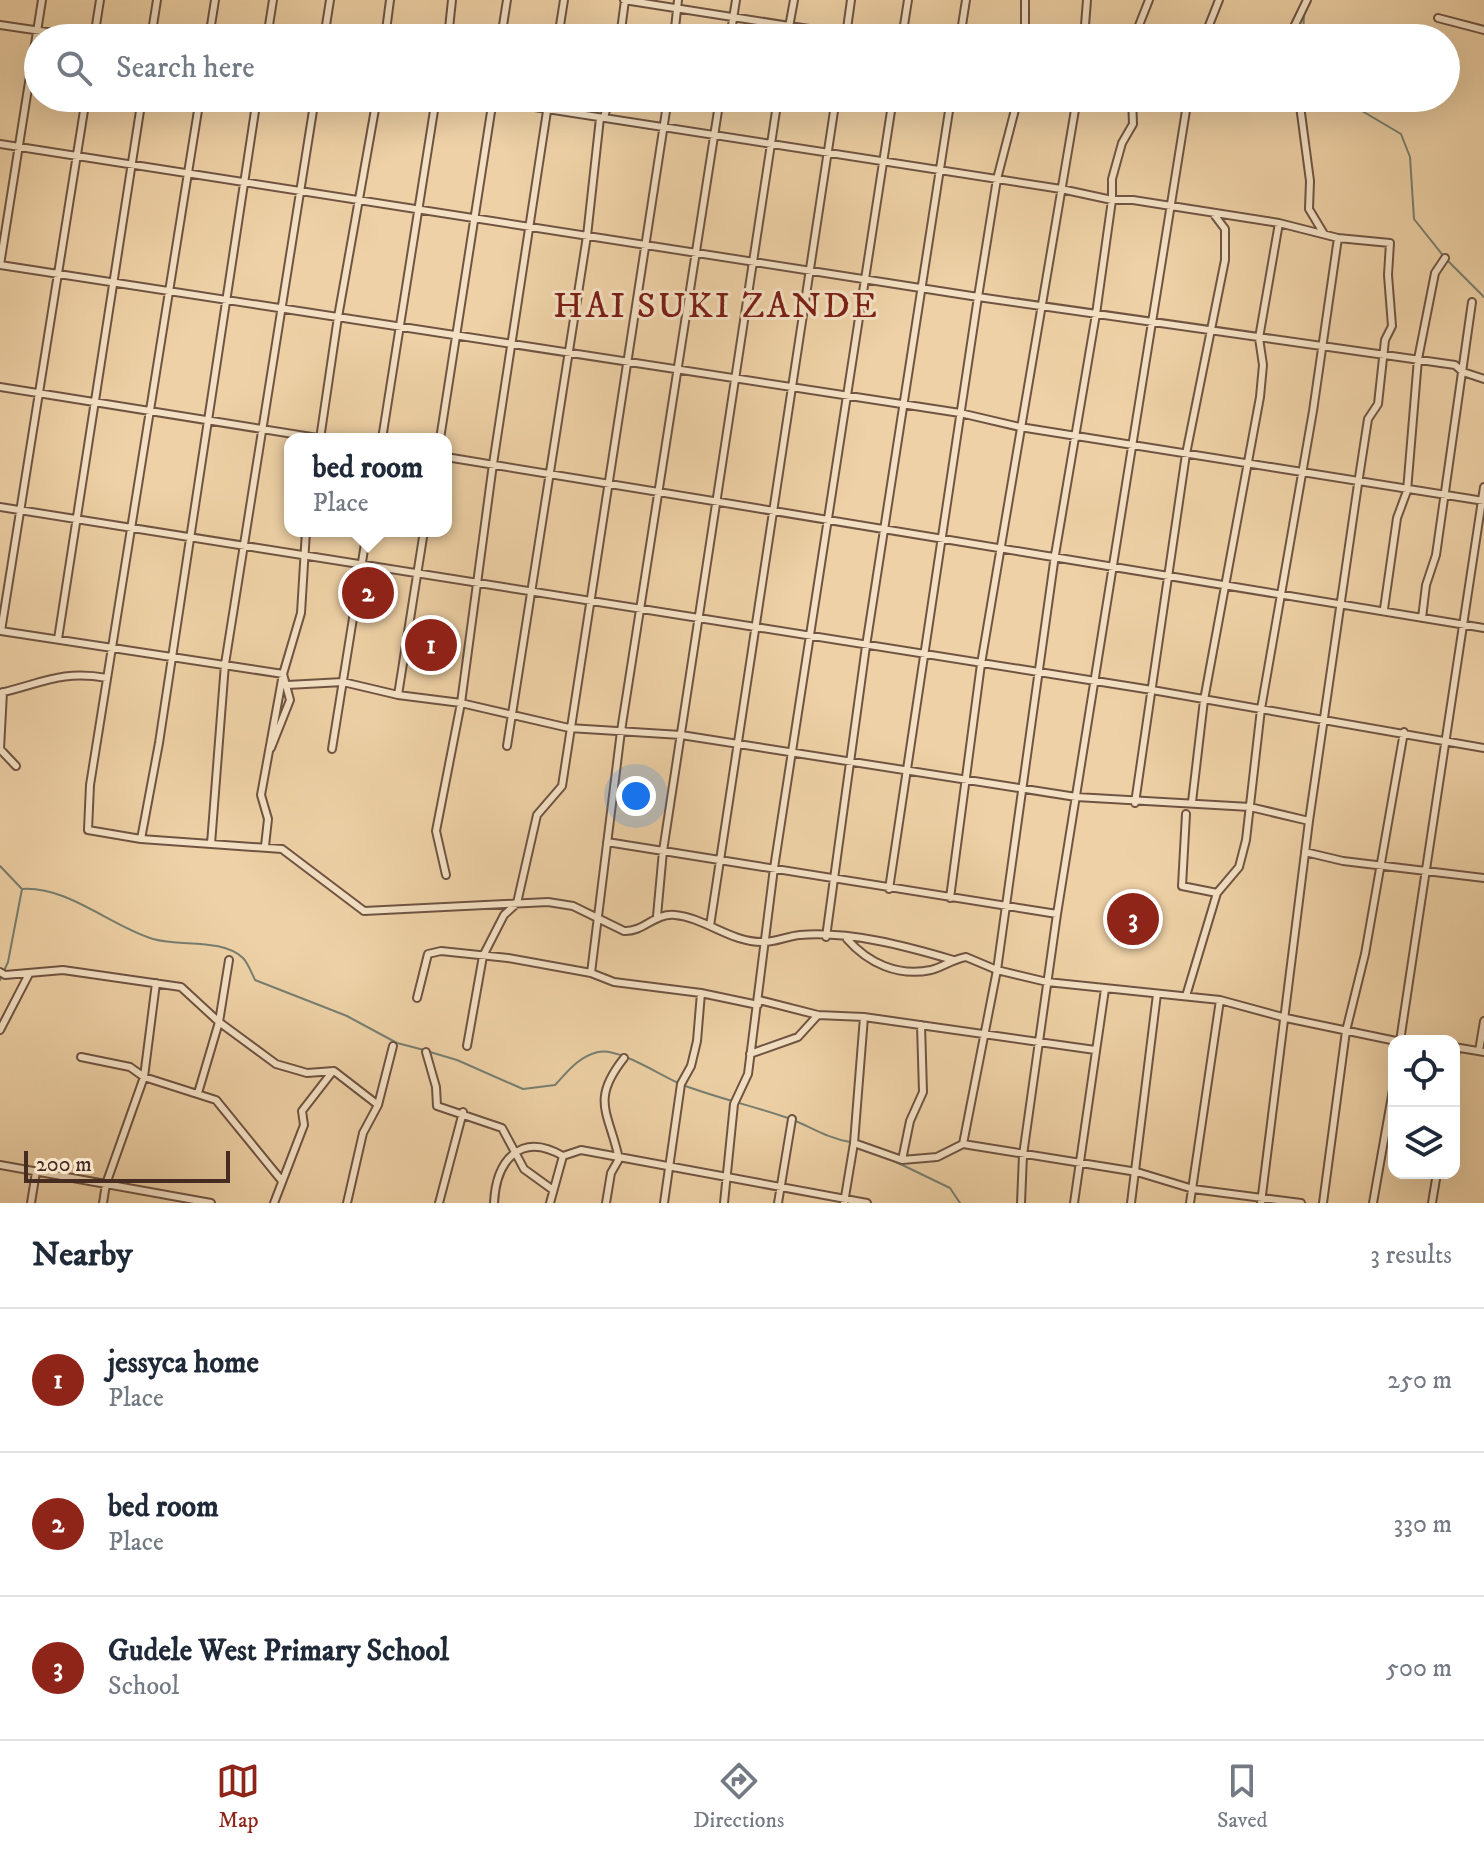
<!DOCTYPE html>
<html lang="en">
<head>
<meta charset="utf-8">
<style>
	body { margin:0; font-family:"IM FELL DW Pica",serif; background:#f2f2f3; color:#1f2937 }
	.controls { position:absolute; right:24px; bottom:24px; display:grid; overflow:hidden; border-radius:16px; box-shadow:0 8px 32px #0002 }
	.controls button { width:72px; height:72px; display:grid; place-items:center; padding:0; border:0; border-bottom:2px solid #e0e1e3; background:#fff; color:#1f2937; font:40px sans-serif }
	.scale { position:absolute; left:24px; bottom:20px; width:206px; box-sizing:border-box; padding-left:8px; border:4px solid #452b20; border-top:0; font-size:22px; line-height:28px; white-space:nowrap; color:#452b20; -webkit-text-stroke:6px #f4e1c5; paint-order:stroke }
	.you { position:absolute; left:636px; top:796px; width:28px; height:28px; margin:-20px; border:6px solid #fff; border-radius:50%; background:#1a73e8; box-shadow:0 0 0 12px #1a73e833 }
	.badge { display:grid; place-items:center; width:52px; height:52px; border-radius:50%; background:#8f2418; color:#fff; font-size:26px; font-weight:700 }
	.pin { position:absolute; translate:-50% -50%; border:4px solid #fff; box-shadow:0 2px 8px #0006 }
	.popup { position:absolute; left:284px; top:433px; width:168px; height:104px; box-sizing:border-box; display:grid; place-content:center; border-radius:16px; background:#fff; filter:drop-shadow(0 2px 6px #0005); font-size:26px; white-space:nowrap; color:#747a83 }
	.popup b { font-size:30px; color:#1f2937 }
	.popup::after { content:''; position:absolute; left:50%; top:100%; margin-left:-16px; border:16px solid transparent; border-top-color:#fff }
	.list { margin:0; padding:0; list-style:none }
	h2 { display:flex; justify-content:space-between; align-items:center; height:104px; margin:0; padding:0 32px; font-size:34px }
	h2 small { font-size:26px; font-weight:400; color:#747a83 }
	.list li { display:grid; grid-template-columns:52px 1fr auto; gap:24px; align-items:center; box-sizing:border-box; height:144px; padding:0 32px; border-top:2px solid #e0e1e3 }
	.list b { display:block; font-size:30px; white-space:nowrap }
	.list p { margin:0; font-size:26px; white-space:nowrap; color:#747a83 }
	.list em { font-size:26px; font-style:normal; color:#747a83 }
	.icon { flex:none; width:44px; height:44px; fill:none; stroke:currentColor; stroke-width:2; stroke-linecap:round; stroke-linejoin:round }
	.map { position:relative; flex:none; width:1484px; height:1203px; overflow:hidden }
	.search { position:absolute; background:#fff; box-shadow:0 8px 32px #0002; left:24px; right:24px; top:24px; height:88px; display:flex; align-items:center; gap:20px; box-sizing:border-box; padding:0 28px; border-radius:44px; color:#747a83; font-size:30px }
	.sheet { height:536px; background:#fff }
	nav { display:flex; justify-content:space-around; align-items:center; box-sizing:border-box; height:112px; border-top:2px solid #e0e1e3; background:#fff; font-size:22px; color:#747a83 }
	nav a { display:grid; justify-items:center; gap:4px }
	nav .on { color:#8f2418 }
	.map>svg:first-child { display:block }
	.lines { fill:none; stroke-linecap:round; stroke-linejoin:round }
	.stream { stroke:#777f71; stroke-width:2 }
	.street-casing { stroke:#6f5442; stroke-width:10 }
	.street { stroke:#f4e1c5; stroke-width:6 }
	.labels { text-anchor:middle; dominant-baseline:central; stroke-width:6; stroke-linejoin:round; paint-order:stroke }
	.neighbourhood-label { font-size:36px; letter-spacing:2px; fill:#7a1f14; stroke:#f4e1c5 }
</style>
</head>
<body>
<div class="map">
<svg width="1484" height="1203" viewBox="0 0 1484 1203">
	<rect width="100%" height="100%" fill="#eed1a6"/>
	<filter id="stains"><feTurbulence type="fractalNoise" baseFrequency=".0025" numOctaves="4"/><feColorMatrix values="0 0 0 0 .2 0 0 0 0 .09 0 0 0 0 .02 0 0 0 .5 -.17"/></filter>
	<radialGradient id="worn" r=".72"><stop offset=".6" stop-color="#630" stop-opacity="0"/><stop offset="1" stop-color="#630" stop-opacity=".3"/></radialGradient>
	<g class="lines">
		<path class="stream" d="M1303,38L1304,13
			M1340,98L1401,134L1410,157L1414,219L1445,258L1484,297
			M0,866L21,888
			M0,980L8,962L22,889C68,886 110,926 153,939C180,947 222,938 243,958C248,963 252,974 255,980L347,1016L397,1043L424,1050
			M430,1052L457,1060L523,1089L555,1085C568,1071 578,1057 598,1052C619,1047 662,1077 683,1085C717,1098 753,1106 788,1118C810,1126 826,1138 850,1142
			M892,1160L950,1188L960,1203"/>
		<g class="street-casing">
			<path id="street" d="M624,0L866,38
				M1438,18L1484,30
				M0,25L88,38
				M846,36L851,0
				M94,38L100,0
				M151,38L157,0
				M209,38L215,0
				M267,38L273,0
				M324,38L330,0
				M385,38L390,0
				M448,38L452,0
				M501,38L507,0
				M558,38L564,0
				M620,38L625,0
				M674,38L678,0
				M730,38L736,0
				M787,38L794,0
				M902,38L908,0
				M960,38L966,0
				M1025,38V0
				M1084,38L1087,0
				M1134,38L1149,0
				M1204,38L1219,0
				M1294,38V27L1307,0
				M86,98L1,631L283,674L290,700L271,748
				M200,98L90,785L88,830L141,839L282,849L364,911L548,902L573,906L624,931C644,932 654,913 675,915C706,918 731,943 764,942C776,942 788,936 800,935C850,931 906,946 953,960
				M476,98L1061,189L1112,200H1133L1279,223L1338,238L1390,243L1388,275L1392,326L1385,340L1378,404L1368,419L1358,484L1309,821L1261,1203
				M1299,98L1310,181L1309,209L1324,234
				M604,118L609,98
				M0,144L978,297L1455,365L1463,372L1484,379
				M0,265L960,413L1020,427L1484,501
				M0,265L42,0
				M0,387L324,439
				M320,439L338,317L377,98
				M382,439L436,98
				M440,439L493,99
				M446,457L1484,628
				M0,507L1152,690L1484,748
				M424,531L398,695L461,703L569,728L681,735L1076,797L1250,807L1309,821
				M1384,609L1397,518L1407,491L1418,359L1435,273L1445,258
				M1422,618L1426,585L1436,555L1472,302
				M58,639L142,98
				M287,685L343,682L398,695
				M3,692L0,749L16,766
				M0,693C43,683 61,670 107,678
				M507,746L587,236L600,118
				M332,749L367,531
				M1192,802L1204,700L1260,397L1263,365L1259,338L1279,223
				M1135,803L1186,454L1225,260V229L1213,213
				M1186,814L1182,886L1217,893
				M141,839L159,743L257,98
				M607,842L1057,914
				M211,844L225,664L315,98
				M265,846L268,819L261,795L283,674L301,613L306,531
				M1305,852L1343,861L1484,878
				M446,875L436,831L461,703L493,464L549,98
				M889,889L978,297L997,179L1018,98
				M950,898L981,664L1077,98
				M657,916L663,851L778,98
				M710,926L836,98
				M826,937L866,646L951,98
				M847,939C868,963 898,977 931,970C943,967 953,959 966,957L997,970L1047,982L1220,1000L1286,1018L1396,1041
				M0,972L5,975L63,970L181,987L219,1022L276,1064L307,1073L334,1071L378,1105
				M591,973L621,731L720,98
				M1186,996L1217,893L1239,867L1246,840L1261,709L1313,411L1338,238
				M417,998L428,954L441,951L508,958L591,973L614,982L701,993L758,1005
				M759,1000L818,1015L864,1017L1095,1050
				M0,1030L29,974
				M1400,1041L1484,487
				M467,1046L483,956L504,915L517,903L537,815L562,786L668,98
				M1454,1047L1484,1052
				M1479,1051L1484,1021
				M426,1052L436,1087L437,1106L502,1128L524,1169L553,1190
				M750,1054L798,1037L818,1015
				M81,1057L130,1067L144,1077L216,1100L282,1181
				M1454,1067L1456,1047
				M198,1093L219,1022L229,960
				M854,1143L902,1160L937,1157L963,1144L1137,1172L1193,1189L1301,1203
				M963,1144L997,970L1055,555L1096,314L1112,200V179L1122,143L1133,124L1132,98
				M902,1160L910,1121L923,1092L921,1025
				M0,1165L211,1203
				M31,1203L36,1172
				M103,1203L106,1184L144,1077L156,983
				M274,1203L304,1125L302,1111L333,1071
				M347,1203L363,1133L378,1105L393,1046
				M439,1203L463,1112
				M494,1203C496,1161 520,1131 563,1156
				M550,1203L563,1156L581,1150L867,1203
				M606,1203L611,1173L619,1159C609,1112 590,1101 624,1058
				M664,1203L681,1084L691,1066L697,1041L701,993
				M724,1203L734,1104L748,1074L774,868L893,98
				M778,1203L792,1119
				M844,1203L854,1143L864,1017
				M1021,1203L1023,1155L1057,914L1188,98
				M1074,1203L1105,989
				M1131,1203L1157,994
				M1190,1203L1220,1000
				M1323,1203L1346,1031L1365,954L1404,732
				M1373,1203L1394,1084
				M1432,1203L1437,1173"/>
		</g>
		<use href="#street" class="street"/>
	</g>
	<g class="labels">
		<g class="neighbourhood-label">
			<text x="716" y="306">HAI SUKI ZANDE</text>
		</g>
	</g>
	<rect width="100%" height="100%" filter="url(#stains)"/>
	<rect width="100%" height="100%" fill="url(#worn)"/>
</svg>
<div class="controls">
<button><svg class="icon" aria-label="locate" viewBox="0 0 24 24"><circle cx="12" cy="12" r="6"/><path d="M12 2v4M12 18v4M2 12h4M18 12h4"/></svg></button>
<button><svg class="icon" aria-label="layers" viewBox="0 0 24 24"><path d="M12 4l9 5-9 5-9-5zM3 14l9 5 9-5"/></svg></button>
</div>
<div class="scale">200 m</div>
<div class="you"></div>
<div class="pin badge" style="left:431px;top:645px">1</div>
<div class="pin badge" style="left:368px;top:593px">2</div>
<div class="popup"><b>bed room</b>Place</div>
<div class="pin badge" style="left:1133px;top:919px">3</div>
<div class="search"><svg class="icon" aria-label="search" viewBox="0 0 24 24"><circle cx="10" cy="10" r="6"/><path d="M15 15l6 6"/></svg>Search here</div>
</div>
<section class="sheet">
<h2>Nearby<small>3 results</small></h2>
<ul class="list">
<li><span class="badge">1</span><div><b>jessyca home</b><p>Place</p></div><em>250 m</em></li>
<li><span class="badge">2</span><div><b>bed room</b><p>Place</p></div><em>330 m</em></li>
<li><span class="badge">3</span><div><b>Gudele West Primary School</b><p>School</p></div><em>500 m</em></li>
</ul>
</section>
<nav>
<a class="on"><svg class="icon" aria-label="map" viewBox="0 0 24 24"><path d="M3 6l6-2 6 2 6-2v14l-6 2-6-2-6 2zM9 4v14M15 6v14"/></svg>Map</a>
<a><svg class="icon" aria-label="directions" viewBox="0 0 24 24"><path d="M12 3l9 9-9 9-9-9zM9 14v-3h6M13 9l2 2-2 2"/></svg>Directions</a>
<a><svg class="icon" aria-label="saved" viewBox="0 0 24 24"><path d="M7 4h10v16l-5-4-5 4z"/></svg>Saved</a>
</nav>
</body>
</html>
